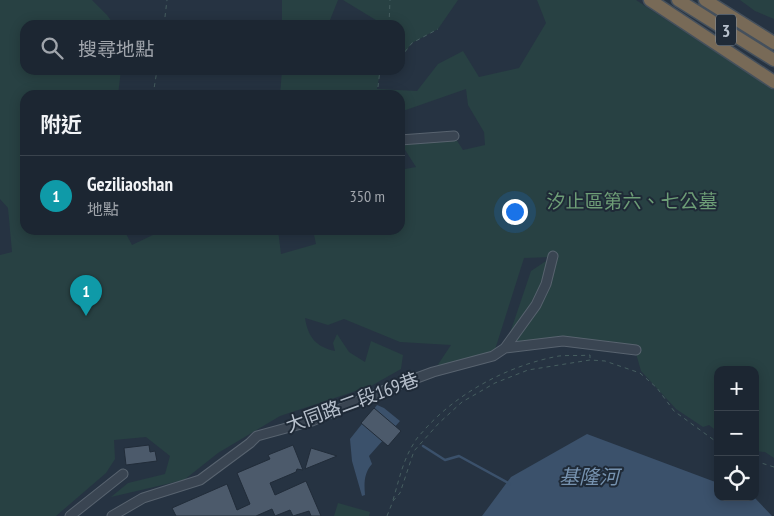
<!DOCTYPE html>
<html lang="zh-TW">
<head>
<meta charset="utf-8">
<style>
	body { margin:0; font-family:"PT Sans Narrow","Noto Sans TC",sans-serif; background:#29323e; color:#f1f3f6 }
	.controls { position:absolute; right:15px; bottom:15px; display:grid; overflow:hidden; border-radius:10px; box-shadow:0 2px 12px #0003 }
	.controls button { width:45px; height:45px; display:grid; place-items:center; padding:0; border:0; border-bottom:1px solid #3a434d; background:#1c2632; color:#f1f3f6; font:25px sans-serif }
	.you { position:absolute; left:514px; top:211px; width:18px; height:18px; margin:-12px; border:4px solid #fff; border-radius:50%; background:#1a73e8; box-shadow:0 0 0 8px #1a73e833 }
	.badge { display:grid; place-items:center; width:32px; height:32px; border-radius:50%; background:#8c9099; color:#fff; font-size:16px; font-weight:700 }
	.pin { position:absolute; translate:-50% -41px; filter:drop-shadow(0 1px 2px #0008) }
	.pin::after { content:''; position:absolute; top:26px; width:18px; height:15px; background:inherit; clip-path:polygon(0 0,100% 0,50% 100%) }
	.list { margin:0; padding:0; list-style:none }
	h2 { display:flex; justify-content:space-between; align-items:center; height:65px; margin:0; padding:0 20px; font-size:21px }
	h2 small { font-size:16px; font-weight:400; color:#a0a5ac }
	.list li { display:grid; grid-template-columns:32px 1fr auto; gap:15px; align-items:center; box-sizing:border-box; height:80px; padding:0 20px; border-top:1px solid #3a434d }
	.list b { display:block; font-size:19px; white-space:nowrap }
	.list p { margin:0; font-size:16px; white-space:nowrap; color:#a0a5ac }
	.list em { font-size:16px; font-style:normal; color:#a0a5ac }
	.icon { flex:none; width:28px; height:28px; fill:none; stroke:currentColor; stroke-width:2; stroke-linecap:round; stroke-linejoin:round }
	.map { position:relative; flex:none; width:774px; height:516px; overflow:hidden }
	.search { position:absolute; background:#1c2632; box-shadow:0 2px 12px #0003; left:20px; top:20px; width:385px; height:55px; display:flex; align-items:center; gap:12px; box-sizing:border-box; padding:0 18px; border-radius:15px; color:#a0a5ac; font-size:19px }
	.panel { position:absolute; background:#1c2632; box-shadow:0 2px 12px #0003; left:20px; top:90px; width:385px; height:145px; border-radius:15px }
	.map>svg:first-child { display:block }
	.green { fill:#284143 }
	.water { fill:#3b516b }
	.lines { fill:none; stroke-linecap:round; stroke-linejoin:round }
	.stream { stroke:#3b516b; stroke-width:2.5 }
	.building { fill:#4c5a6b; stroke:#212c39 }
	.minor-casing { stroke:#58636f; stroke-width:11 }
	.highway-casing { stroke:#45505c; stroke-width:15 }
	.path { stroke:#465e60; stroke-width:1; stroke-dasharray:4 4; stroke-linecap:butt }
	.minor { stroke:#3a4552; stroke-width:9 }
	.highway { stroke:#786a57; stroke-width:12 }
	.labels { text-anchor:middle; dominant-baseline:central; stroke-width:4; stroke-linejoin:round; paint-order:stroke }
	.shield { fill:#1f2a37; stroke:#89939f; stroke-width:1 }
	.shield-label { font-size:18px; font-weight:bold; fill:#b7c0cc }
	.park-label { font-size:19px; fill:#6d9d76; stroke:#1f2a37 }
	.street-label { font-size:19px; fill:#b7c0cc; stroke:#1f2a37 }
	.water-label { font-size:20px; font-style:italic; fill:#7692af; stroke:#1f2a37 }
</style>
</head>
<body>
<div class="map">
<svg width="774" height="516" viewBox="0 0 774 516">
	<rect width="100%" height="100%" fill="#263342"/>
	<path class="green" d="M0,0H92L107,15L114,25H25V70H121L118,95H25V230H124L132,245L159,232V230H278L281,254L316,244L314,235L286,230H400V170L416,167L400,142L454,136L463,150L485,145L484,132L468,105L466,89L400,112V95H280L282,70H326L327,72H379L380,70H391L389,72H380L377,89L417,91L438,64L463,51L479,77L519,68L546,23L537,0H636L774,90V458L765,452L755,451V370H718V432L709,425L703,427L676,409L641,371L635,350L563,341L505,348L531,271L552,257L524,258L493,356L433,372L451,345L400,342L344,319L328,325L305,318C308,337 316,347 335,351L333,343L337,334L349,352L365,362L371,341L403,355L401,369L371,386L280,416L218,453L184,480L111,497L128,483L165,474L170,456L146,437L114,440L115,459L106,473L56,516H0V255L12,252L8,208L0,199Z
		M282,0H338L328,25H282Z
		M343,0H458L438,29L412,43L400,58V25H384Z
		M740,0H774V19L755,11Z
		M338,503L370,512L369,516H334Z"/>
	<path class="water" d="M377,405L384,408L400,421L369,456L372,464C364,473 364,483 365,495L362,496L352,461L350,439Z
		M587,434L718,483V497H754L772,516H482L511,477Z"/>
	<g class="lines">
		<path class="stream" d="M423,446L445,460L459,456L510,484"/>
	</g>
	<path class="building" d="M374,408L401,431L388,446L361,423Z
		M149,445L150,452L155,451L157,461L126,465L124,448Z
		M293,445L303,470L297,469L296,472L270,483L275,495L306,481L321,516H311L309,511L293,516L290,510L275,516L272,509L256,516H176L172,508L227,484L237,510L250,504L237,473L270,459L268,455Z
		M311,448L337,456L305,469Z"/>
	<g class="lines">
		<g class="minor-casing">
			<path id="minor" d="M400,140L454,136
				M505,348L563,341L636,350
				M70,516L123,474
				M112,516L143,498L200,480L250,443L257,436L312,421L387,389L433,372L493,356L505,348L536,305L546,284L553,256"/>
		</g>
		<g class="highway-casing">
			<path id="highway" d="M650,0L774,82
				M678,0L774,60
				M705,0L774,43"/>
		</g>
		<path class="path" d="M164,25L167,0
			M389,25L390,0
			M400,58L412,43L438,29
			M380,72H389L391,70
			M153,95L157,70
			M377,95L380,70
			M755,461L774,467
			M393,500C399,480 403,460 414,443C417,437 422,433 426,428C460,391 510,365 559,356C569,355 580,356 590,355V359
			M387,516L393,501L400,493L414,451L439,423L462,402L495,383L528,370L590,360L605,361L640,373L657,388L674,411L718,443"/>
		<use href="#minor" class="minor"/>
		<use href="#highway" class="highway"/>
	</g>
	<g class="labels">
		<rect class="shield" x="716" y="14.5" width="20" height="31" rx="4"/>
		<g class="shield-label">
			<text x="726" y="30">3</text>
		</g>
		<g class="park-label">
			<text x="632" y="201">汐止區第六、七公墓</text>
		</g>
		<g class="street-label">
			<text transform="translate(352 402) rotate(-20)">大同路二段169巷</text>
		</g>
		<g class="water-label">
			<text x="589" y="477">基隆河</text>
		</g>
	</g>
</svg>
<div class="controls">
<button>+</button>
<button>−</button>
<button><svg class="icon" aria-label="locate" viewBox="0 0 24 24"><circle cx="12" cy="12" r="6"/><path d="M12 2v4M12 18v4M2 12h4M18 12h4"/></svg></button>
</div>
<div class="you"></div>
<div class="pin badge" style="left:86px;top:316px;background:#0f9aa8">1</div>
<div class="search"><svg class="icon" aria-label="search" viewBox="0 0 24 24"><circle cx="10" cy="10" r="6"/><path d="M15 15l6 6"/></svg>搜尋地點</div>
<section class="panel">
<h2>附近<small></small></h2>
<ul class="list">
<li><span class="badge" style="background:#0f9aa8">1</span><div><b>Geziliaoshan</b><p>地點</p></div><em>350 m</em></li>
</ul>
</section>
</div>
</body>
</html>
